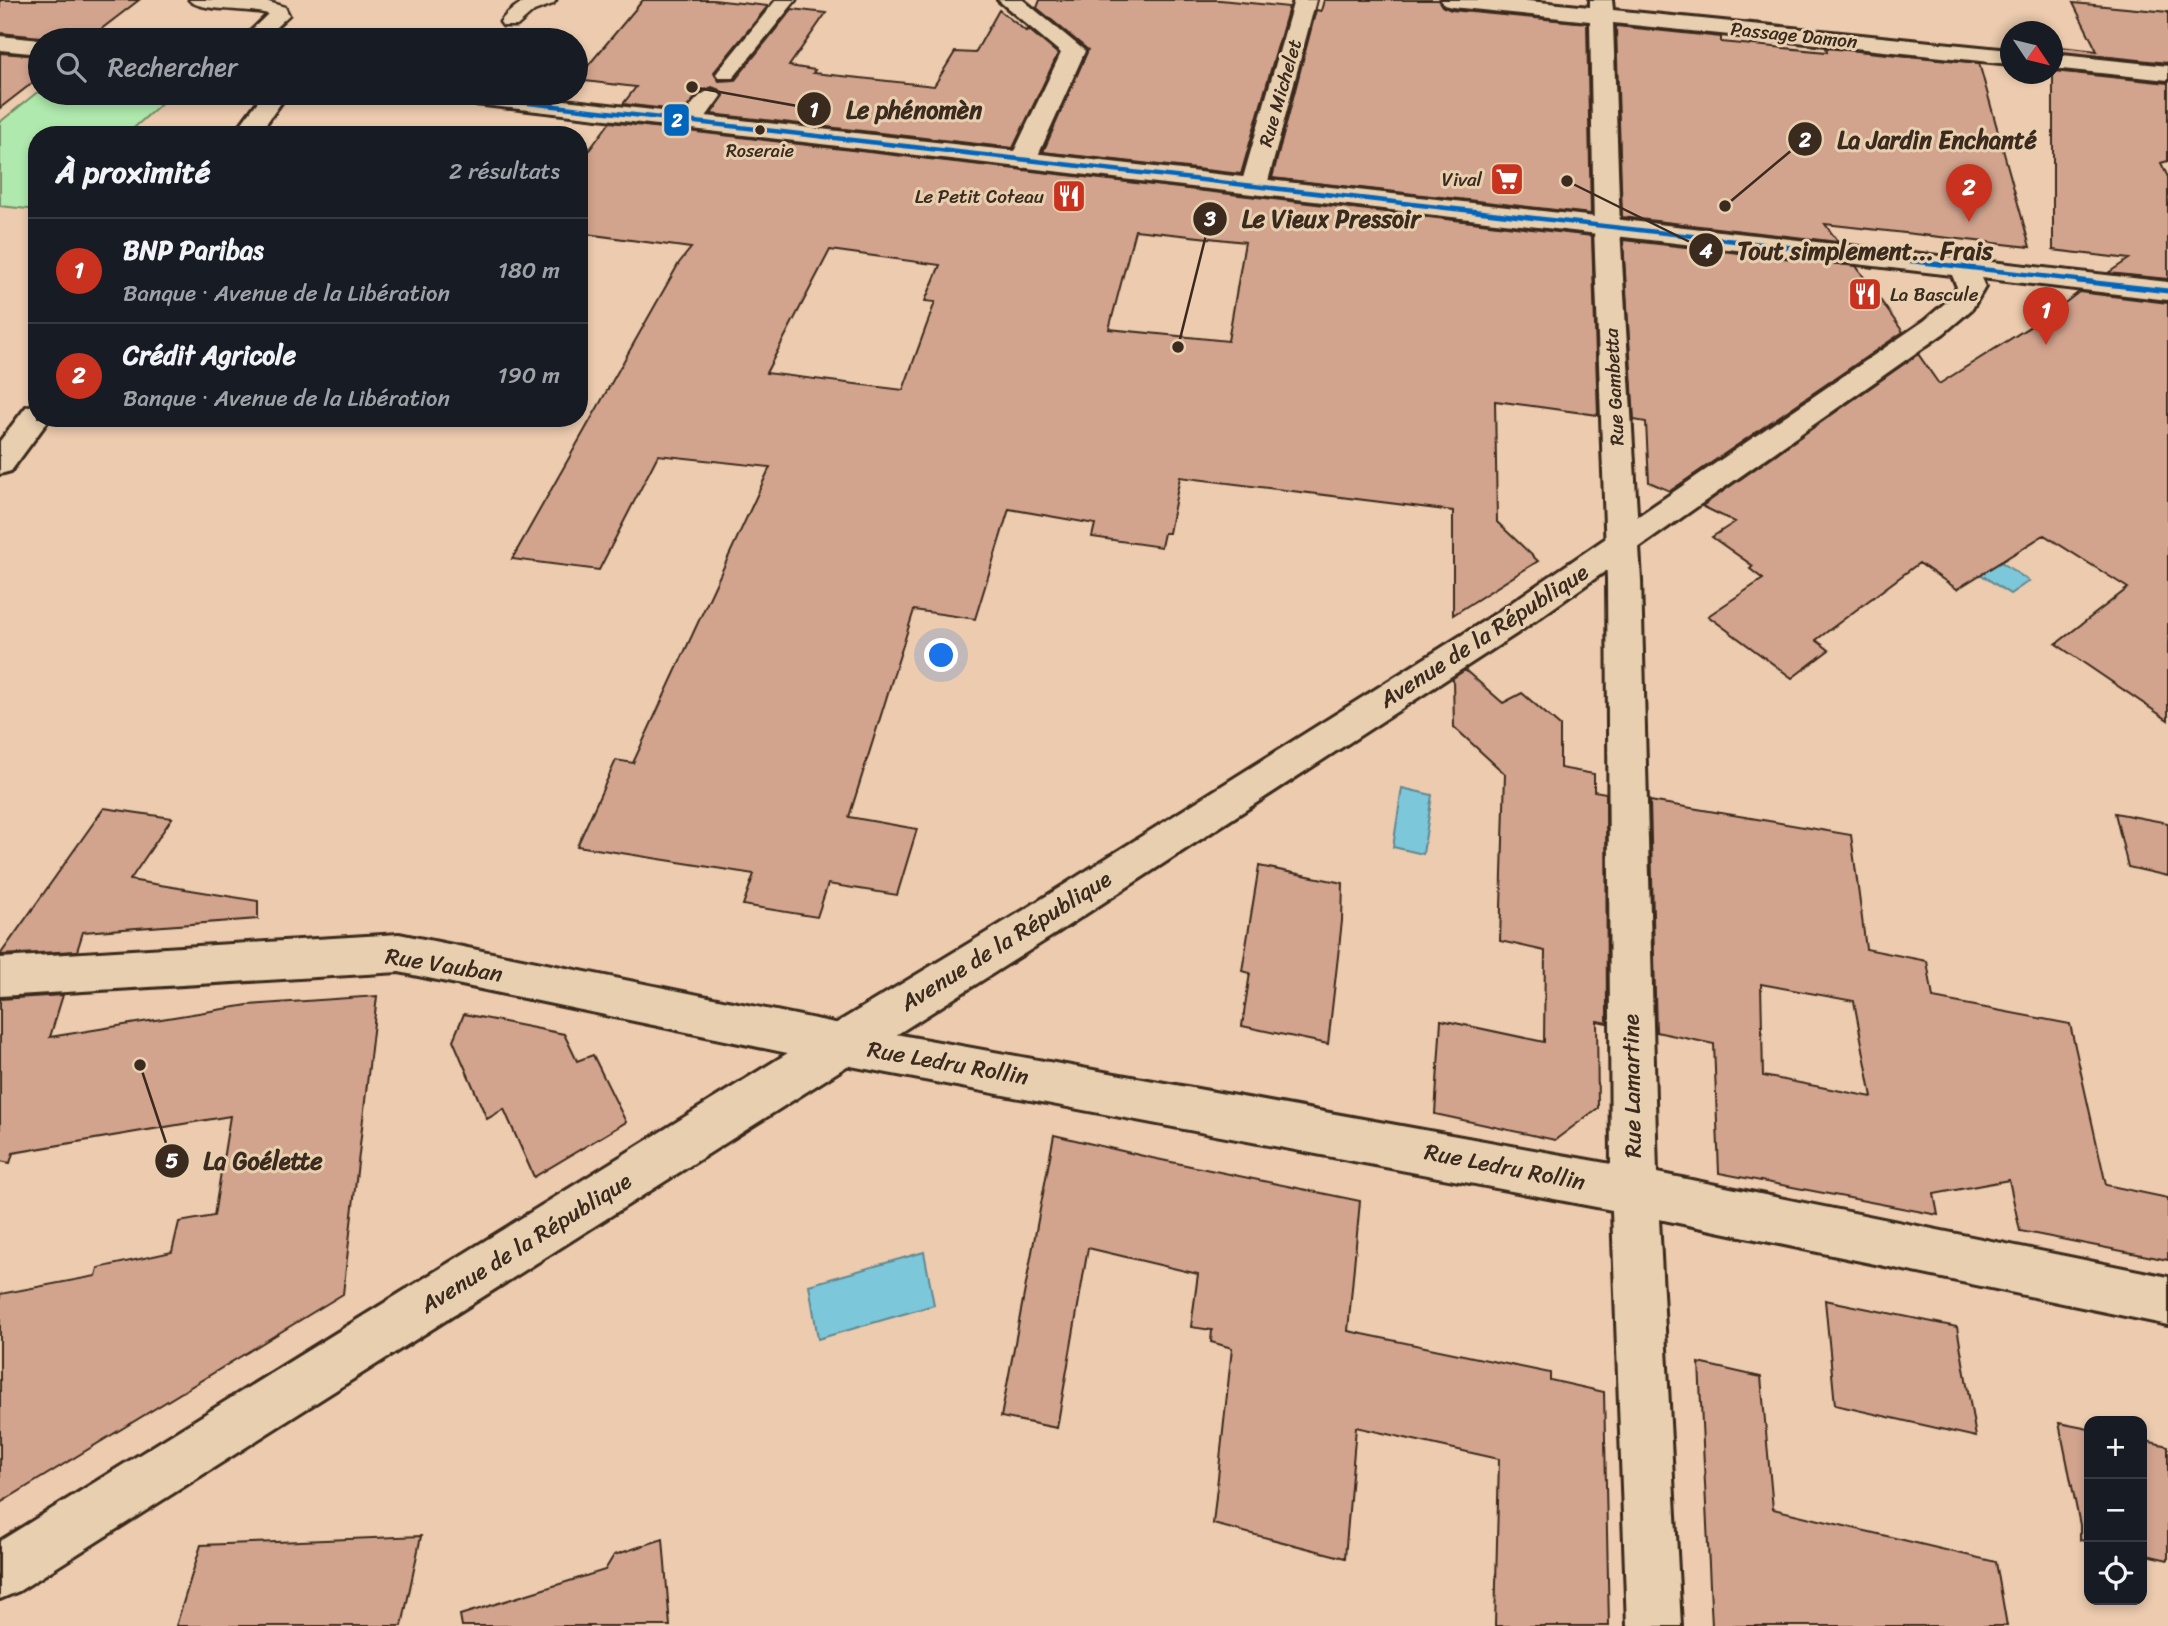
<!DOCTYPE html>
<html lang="fr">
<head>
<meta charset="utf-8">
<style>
	body { margin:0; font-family:Sriracha,sans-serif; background:#20242c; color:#f1f3f6 }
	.controls { position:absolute; right:21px; bottom:21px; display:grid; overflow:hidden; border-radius:14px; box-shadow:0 4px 10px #0003 }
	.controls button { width:63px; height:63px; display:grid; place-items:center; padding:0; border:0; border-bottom:2px solid #363941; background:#171b24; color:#f1f3f6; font:35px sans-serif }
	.compass { position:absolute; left:2000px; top:21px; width:63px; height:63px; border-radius:50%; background:#171b24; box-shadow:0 4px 10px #0003; rotate:125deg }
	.you { position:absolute; left:942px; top:656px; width:24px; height:24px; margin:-18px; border:5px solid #fff; border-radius:50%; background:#1a73e8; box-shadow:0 0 0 10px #1a73e833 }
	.badge { display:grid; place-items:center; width:46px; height:46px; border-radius:50%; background:#c8321e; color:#fff; font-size:23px; font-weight:700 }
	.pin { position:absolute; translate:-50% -58px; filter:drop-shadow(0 2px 4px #0008) }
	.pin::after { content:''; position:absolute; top:37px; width:24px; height:21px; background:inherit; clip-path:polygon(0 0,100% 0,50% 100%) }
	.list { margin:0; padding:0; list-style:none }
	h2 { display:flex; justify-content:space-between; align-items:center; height:91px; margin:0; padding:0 28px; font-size:30px }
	h2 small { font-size:23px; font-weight:400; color:#9ea1a6 }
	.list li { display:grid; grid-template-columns:46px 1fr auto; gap:21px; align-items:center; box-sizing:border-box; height:105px; padding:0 28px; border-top:2px solid #363941 }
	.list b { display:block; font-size:26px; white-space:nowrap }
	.list p { margin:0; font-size:23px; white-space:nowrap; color:#9ea1a6 }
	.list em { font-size:23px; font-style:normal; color:#9ea1a6 }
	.icon { flex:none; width:38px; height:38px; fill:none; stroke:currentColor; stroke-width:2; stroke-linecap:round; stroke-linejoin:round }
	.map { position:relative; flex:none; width:2168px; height:1626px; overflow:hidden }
	.search { position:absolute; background:#171b24; box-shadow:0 4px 10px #0003; left:28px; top:28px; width:560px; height:77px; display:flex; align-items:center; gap:18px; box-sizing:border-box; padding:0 24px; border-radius:38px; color:#9ea1a6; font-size:26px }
	.panel { position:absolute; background:#171b24; box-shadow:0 4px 10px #0003; left:28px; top:126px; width:560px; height:301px; border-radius:28px }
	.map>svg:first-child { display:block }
	.green { fill:#afe9ad; stroke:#758a66; stroke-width:2 }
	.water { fill:#7bc7da; stroke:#61888f; stroke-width:2 }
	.building { fill:#d2a48e; stroke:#3b2a1e; stroke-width:2; fill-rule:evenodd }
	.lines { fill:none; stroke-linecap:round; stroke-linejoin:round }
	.service-casing { stroke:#3b2a1e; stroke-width:5 }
	.minor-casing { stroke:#3b2a1e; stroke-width:6 }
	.tertiary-casing { stroke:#3b2a1e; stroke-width:6 }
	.service { fill:#e7cfaf; fill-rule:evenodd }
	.minor { fill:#e7cfaf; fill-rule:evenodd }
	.tertiary { fill:#e7cfaf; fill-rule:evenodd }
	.bus-1-far1-casing { stroke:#e7cfaf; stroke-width:8 }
	.bus-1-casing { stroke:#e7cfaf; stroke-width:10 }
	.bus-1-far1 { stroke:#0065bd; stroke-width:4.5 }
	.bus-1 { stroke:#0065bd; stroke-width:5 }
	.bus-dot { fill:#3b2a1e; stroke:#e7cfaf; stroke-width:2.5 }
	.labels { text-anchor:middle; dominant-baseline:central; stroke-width:6; stroke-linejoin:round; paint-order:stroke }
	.far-bus-label { font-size:18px; fill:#3b2a1e; stroke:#e7cfaf }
	.far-street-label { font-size:19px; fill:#3b2a1e; stroke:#e7cfaf }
	.far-poi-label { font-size:19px; fill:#3b2a1e; stroke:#e7cfaf; text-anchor:end }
	.street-label { font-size:23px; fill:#3b2a1e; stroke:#e7cfaf }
	.leader { fill:none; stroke:#3b2a1e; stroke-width:2.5 }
	.callout-dot { fill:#3b2a1e; stroke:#e7cfaf; stroke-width:2.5 }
	.mark-label { font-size:21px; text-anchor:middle; font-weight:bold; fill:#fff }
	.callout-label { font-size:24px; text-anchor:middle; font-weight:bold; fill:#3b2a1e; stroke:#e7cfaf; stroke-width:6; stroke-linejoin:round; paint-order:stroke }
	.line-badge { stroke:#e7cfaf; stroke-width:2.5 }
	.badge-label { font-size:19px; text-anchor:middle; font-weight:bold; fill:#fff }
</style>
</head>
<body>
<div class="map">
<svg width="2168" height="1626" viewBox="0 0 2168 1626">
	<rect width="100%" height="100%" fill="#eccbae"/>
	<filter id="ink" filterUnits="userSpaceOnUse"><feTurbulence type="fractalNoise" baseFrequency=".0143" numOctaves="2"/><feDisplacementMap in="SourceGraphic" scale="14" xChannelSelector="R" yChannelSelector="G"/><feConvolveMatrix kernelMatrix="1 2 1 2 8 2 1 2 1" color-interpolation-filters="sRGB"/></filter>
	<g filter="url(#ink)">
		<path class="green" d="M40,90V93H173L126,135H37V210L0,206V122Z"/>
		<path class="water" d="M1976,545L2029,581L2010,594L1958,559Z
			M1402,788L1432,795L1423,854L1393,847Z
			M924,1252L934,1305L818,1339L809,1285Z"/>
		<path class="building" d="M0,0H139L87,40H44L41,37L0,33Z
			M643,0H713L768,6L714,72L719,81L735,80L792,9L826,13L789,66L815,70L813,73L934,86L955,52L975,53L999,10L1027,32L1028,29L1058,54L1013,148L711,114L724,96L720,90L712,87L700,92L684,111L623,104L636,87L576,80Z
			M1040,0H1220L1289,7L1241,174L1043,152L1088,50L1037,8Z
			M1324,0H1438L1442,6L1451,10L1587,23L1591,214L1272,178L1316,10L1321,11Z
			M2073,3L2168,12V63L2053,51V46L2097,51Z
			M1616,26L1721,37V42L1827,52L1826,48L1979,63L2030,247L1825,224L1838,242L1622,217Z
			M0,53L40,56V77L0,108Z
			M2053,71L2168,83V161L2161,163L2168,177V279L2108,273L2129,259L2053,250Z
			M610,122L1592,236L1598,415L1495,401L1497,522L1538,561L1453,615V511L1180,477L1169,533H1164L1161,547L1092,537L1095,524L1009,509L975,619L914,610L849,817L917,829L897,895L828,884L817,917L743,905L754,874L577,846L616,760L633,763L770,467L658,455L599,570L512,559L679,263L691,248L579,233V164ZM1135,230L1245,242L1228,341L1109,329ZM830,250L940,265L925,301L935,302L903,390L766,373Z
			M1623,240L1856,266L1903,332L1670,491L1649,482L1646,422L1634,420Z
			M2079,292L2168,303V720L2056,644L2128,588L2044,535L1957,589L1919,563L1816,640L1829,650L1792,678L1708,616L1763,579L1750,569L1753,566L1712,537L1735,522L1702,506L1918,354L1939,384L2053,312Z
			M1465,670L1503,703L1522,693L1560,726V768L1594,774V791L1606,793L1607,1023L1597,1021L1598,1108L1555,1140L1435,1114L1441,1020L1544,1042L1545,951L1500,941L1505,774L1454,727L1453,678Z
			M1650,801L1851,835L1866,949L1927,961L1933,998L2070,1024L2106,1185L2168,1198V1260L2020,1231L2009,1180L1934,1194L1938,1215L1719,1173L1714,1044L1656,1032ZM1761,984L1854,1001L1872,1097L1763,1076Z
			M104,808L172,818L130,880L258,901V919L83,932L77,951L0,955Z
			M2115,813L2168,823V876L2128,867Z
			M1259,866L1343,883L1342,921L1328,1044L1242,1026L1250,973L1242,971Z
			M63,995L50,1037L248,1005L377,996L343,1294L0,1503V1294L96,1276L98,1268L172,1252L179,1222L214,1216L230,1116L13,1153L10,1163L0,1161V999Z
			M464,1014L564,1034L577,1061L593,1055L626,1122L534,1177L504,1109L487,1119L453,1040Z
			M1054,1135L1152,1158L1360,1201L1348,1331L1550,1373V1380L1604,1392L1609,1626H1495L1499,1459L1356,1427L1345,1558L1213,1524L1232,1348L1211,1342L1212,1330L1191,1327L1198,1274L1088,1248L1057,1428L1001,1417Z
			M1825,1300L1957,1327L1976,1437L1835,1405Z
			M1699,1363L1761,1377L1773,1509L1996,1562L2007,1626H1712Z
			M2059,1423L2089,1429V1542L2080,1540V1525Z
			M2142,1440L2168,1446V1560L2142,1554Z
			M421,1536L402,1626H176L201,1545Z
			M663,1539L670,1626H462L460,1615L605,1570L614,1555Z"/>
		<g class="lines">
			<g class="service-casing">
				<path id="service" d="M189,0H262L285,7L289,15L262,40H241L268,14C250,8 199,12 189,0Z
					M528,0H556L553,4L534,11L517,26H503L500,22C507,13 517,4 528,0Z
					M776,0H796L733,78H719L716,74L719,70Z
					M711,90L718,92L721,96L700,125H684L681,120C689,109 698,93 711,90Z"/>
			</g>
			<g class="minor-casing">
				<path id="minor" d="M998,0H1023L1085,51L1036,160L1032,165L1023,168L1014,165L1010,160L1061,53Z
					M1294,0H1316L1267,185L1263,191L1254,193L1245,191L1241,185Z
					M1441,0H1518L1590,7V0H1612L1613,10L2010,50V64L1613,23L1620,228L1641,580L1657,1173L2168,1277V1325L1659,1219L1681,1626H1627L1612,1210L840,1064L399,972L0,996V958L399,934L840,1024L1611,1164L1607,580L1594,228L1590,21L1452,7L1444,5Z
					M2052,54L2168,66V80L2052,68Z
					M264,93H288L258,135H233Z
					M37,404V418H50L11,471L0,474V441L26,407Z"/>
			</g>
			<g class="tertiary-casing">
				<path id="tertiary" d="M0,36L41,40L40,54L0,50Z
					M429,93H503L2168,282V300L1981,278L1985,287L1972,309L1944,333L1516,634L1052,936L19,1591L0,1599V1541L825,1030L1024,910L1492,616L1924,321L1951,298L1957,287L1952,275L441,100L432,98Z"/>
			</g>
			<use href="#service" class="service"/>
			<use href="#minor" class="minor"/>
			<use href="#tertiary" class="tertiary"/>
			<g class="bus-1-far1-casing">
				<path id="bus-1-far1" d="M441,93L2094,282"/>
			</g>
			<g class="bus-1-casing">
				<path id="bus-1" d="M2078,281L2168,291"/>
			</g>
			<use href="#bus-1-far1" class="bus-1-far1"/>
			<use href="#bus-1" class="bus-1"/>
		</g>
	</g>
	<defs>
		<g id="supermarket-square" transform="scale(1.75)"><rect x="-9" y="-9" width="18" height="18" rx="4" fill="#c8321e" stroke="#e7cfaf"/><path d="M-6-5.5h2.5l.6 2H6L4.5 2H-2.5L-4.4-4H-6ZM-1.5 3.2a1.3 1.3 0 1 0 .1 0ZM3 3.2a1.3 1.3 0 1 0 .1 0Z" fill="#fff"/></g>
		<g id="restaurant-square" transform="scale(1.75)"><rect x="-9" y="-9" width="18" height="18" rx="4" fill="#c8321e" stroke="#e7cfaf"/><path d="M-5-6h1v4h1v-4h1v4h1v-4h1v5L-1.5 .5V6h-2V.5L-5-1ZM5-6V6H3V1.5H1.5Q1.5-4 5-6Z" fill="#fff"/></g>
	</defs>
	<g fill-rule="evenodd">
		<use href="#supermarket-square" x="1507" y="179"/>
		<use href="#restaurant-square" x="1069" y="196"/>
		<use href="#restaurant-square" x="1865" y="294"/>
	</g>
	<circle class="bus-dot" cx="760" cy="130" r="6"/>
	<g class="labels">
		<g class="far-bus-label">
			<text x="760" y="151">Roseraie</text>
		</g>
		<g class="far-street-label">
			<text transform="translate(1794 35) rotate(6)">Passage Damon</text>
			<text transform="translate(1280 93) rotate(-74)">Rue Michelet</text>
			<text transform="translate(1614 387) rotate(-93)">Rue Gambetta</text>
		</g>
		<g class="far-poi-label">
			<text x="1482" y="179">Vival</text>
			<text x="1044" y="196">Le Petit Coteau</text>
			<text x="1890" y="294" text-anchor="start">La Bascule</text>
		</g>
		<g class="street-label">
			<text transform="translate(1484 636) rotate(-33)">Avenue de la République</text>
			<text transform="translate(1006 941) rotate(-32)">Avenue de la République</text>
			<text transform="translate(444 965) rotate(9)">Rue Vauban</text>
			<text transform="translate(948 1063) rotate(10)">Rue Ledru Rollin</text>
			<text transform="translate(1632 1086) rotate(-91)">Rue Lamartine</text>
			<text transform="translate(1505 1167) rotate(11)">Rue Ledru Rollin</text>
			<text transform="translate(526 1243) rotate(-32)">Avenue de la République</text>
		</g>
	</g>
	<path class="leader" d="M692 87L814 109M1725 206L1805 139M1178 347L1210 219M1567 181L1706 250M140 1065L172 1161"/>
	<g class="callout-dot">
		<circle cx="692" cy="87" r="7"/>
		<circle cx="1725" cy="206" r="7"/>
		<circle cx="1178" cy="347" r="7"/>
		<circle cx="1567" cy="181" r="7"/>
		<circle cx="140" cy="1065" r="7"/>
		<circle cx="814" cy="109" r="18"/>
		<circle cx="1805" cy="139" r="18"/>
		<circle cx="1210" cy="219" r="18"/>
		<circle cx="1706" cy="250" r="18"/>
		<circle cx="172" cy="1161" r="18"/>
	</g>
	<g class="mark-label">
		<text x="814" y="117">1</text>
		<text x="1805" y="147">2</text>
		<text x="1210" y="226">3</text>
		<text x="1706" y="258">4</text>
		<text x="172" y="1168">5</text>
	</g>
	<g class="callout-label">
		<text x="914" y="118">Le phénomèn</text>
		<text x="1937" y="148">La Jardin Enchanté</text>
		<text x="1331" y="227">Le Vieux Pressoir</text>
		<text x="1865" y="259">Tout simplement... Frais</text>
		<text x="263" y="1169">La Goélette</text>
	</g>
	<rect class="line-badge" x="663" y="103" width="27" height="34" rx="7" fill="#0065bd"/>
	<g class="badge-label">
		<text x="677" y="127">2</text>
	</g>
</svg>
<div class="controls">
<button>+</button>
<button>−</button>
<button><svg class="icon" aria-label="locate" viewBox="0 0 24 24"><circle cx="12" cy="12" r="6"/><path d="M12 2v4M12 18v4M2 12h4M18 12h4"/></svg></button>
</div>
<svg class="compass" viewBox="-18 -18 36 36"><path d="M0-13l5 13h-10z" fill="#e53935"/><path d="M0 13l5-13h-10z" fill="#9ea1a6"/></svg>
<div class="you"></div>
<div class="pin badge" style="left:2046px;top:345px">1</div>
<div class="pin badge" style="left:1969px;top:222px">2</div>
<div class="search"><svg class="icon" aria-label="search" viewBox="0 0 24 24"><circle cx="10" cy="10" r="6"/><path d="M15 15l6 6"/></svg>Rechercher</div>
<section class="panel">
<h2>À proximité<small>2 résultats</small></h2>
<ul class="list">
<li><span class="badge">1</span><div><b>BNP Paribas</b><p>Banque · Avenue de la Libération</p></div><em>180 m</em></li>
<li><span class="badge">2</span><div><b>Crédit Agricole</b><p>Banque · Avenue de la Libération</p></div><em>190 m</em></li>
</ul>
</section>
</div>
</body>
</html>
